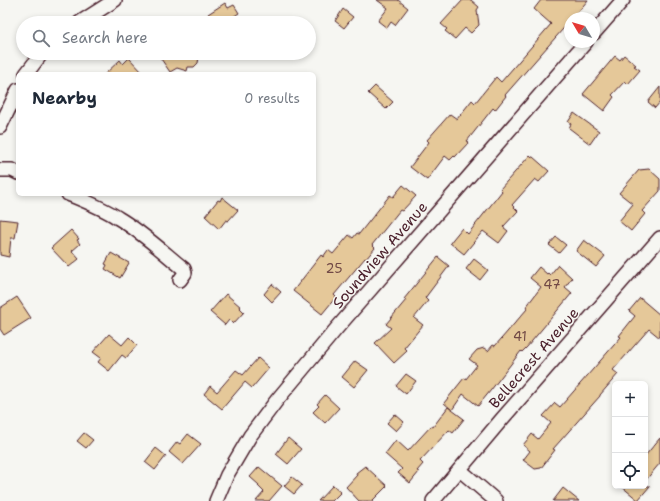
<!DOCTYPE html>
<html lang="en">
<head>
<meta charset="utf-8">
<style>
	body { margin:0; font-family:"Shantell Sans",sans-serif; background:#f2f2f3; color:#1f2937 }
	.controls { position:absolute; right:12px; bottom:12px; display:grid; overflow:hidden; border-radius:6px; box-shadow:0 2px 6px #0003 }
	.controls button { width:36px; height:36px; display:grid; place-items:center; padding:0; border:0; border-bottom:1px solid #e0e1e3; background:#fff; color:#1f2937; font:20px sans-serif }
	.compass { position:absolute; left:564px; top:12px; width:36px; height:36px; border-radius:50%; background:#fff; box-shadow:0 2px 6px #0003; rotate:308deg }
	.list { margin:0; padding:0; list-style:none }
	h2 { display:flex; justify-content:space-between; align-items:center; height:52px; margin:0; padding:0 16px; font-size:17px }
	h2 small { font-size:13px; font-weight:400; color:#747a83 }
	.icon { flex:none; width:22px; height:22px; fill:none; stroke:currentColor; stroke-width:2; stroke-linecap:round; stroke-linejoin:round }
	.map { position:relative; flex:none; width:660px; height:501px; overflow:hidden }
	.search { position:absolute; background:#fff; box-shadow:0 2px 6px #0003; left:16px; top:16px; width:300px; height:44px; display:flex; align-items:center; gap:10px; box-sizing:border-box; padding:0 14px; border-radius:22px; color:#747a83; font-size:15px }
	.panel { position:absolute; background:#fff; box-shadow:0 2px 6px #0003; left:16px; top:72px; width:300px; height:124px; border-radius:6px }
	.map>svg:first-child { display:block }
	.building { fill:#e5c899; stroke:#4a1f2b }
	.lines { fill:none; stroke-linecap:round; stroke-linejoin:round }
	.street-casing { stroke:#4a1f2b; stroke-width:16 }
	.street { stroke:#f6f6f2; stroke-width:13 }
	.labels { text-anchor:middle; dominant-baseline:central; stroke-width:3; stroke-linejoin:round; paint-order:stroke }
	.number-label { font-size:13px; fill:#714946 }
	.street-label { font-size:15px; fill:#4a1f2b; stroke:#f6f6f2 }
</style>
</head>
<body>
<div class="map">
<svg width="660" height="501" viewBox="0 0 660 501">
	<rect width="100%" height="100%" fill="#f6f6f2"/>
	<filter id="ink" filterUnits="userSpaceOnUse"><feTurbulence type="fractalNoise" baseFrequency=".025" numOctaves="2"/><feDisplacementMap in="SourceGraphic" scale="8" xChannelSelector="R" yChannelSelector="G"/><feConvolveMatrix kernelMatrix="1 2 1 2 8 2 1 2 1" color-interpolation-filters="sRGB"/></filter>
	<g filter="url(#ink)">
		<path class="building" d="M377,0H398L408,8L395,25L391,22L387,28L378,21L388,8Z
			M463,0H471L479,7L477,10L479,25L471,33L465,28L455,39L445,31L447,29L441,24Z
			M541,0H588L573,18H570V21L505,95L506,96L495,110L493,108L467,141L469,142L455,157L454,156L450,160L445,156L427,180L410,167L429,142L427,140L450,114L457,119L472,100L475,103L496,77L501,82L551,24L534,9Z
			M225,3L228,8L234,5L239,13L224,23H213L208,14Z
			M343,9L353,17L344,28L335,21Z
			M157,53H195L199,57L198,63L194,67H188L187,71L177,68L170,72Z
			M624,55L636,65L634,66L640,70L628,84L625,81L612,95L614,97L604,111L583,94L615,56L620,60Z
			M129,58L144,74H105L120,60L123,64Z
			M375,86L393,102L386,109L368,93Z
			M660,87V102L655,108L648,102Z
			M574,113L599,131L590,144L569,128L571,124L568,122Z
			M530,155L532,157H533L549,171L539,182L535,179L512,205L518,211L503,227L508,231L499,243L483,231L464,254L450,243L453,239L462,228L468,234L502,191L500,189Z
			M649,169L660,179V191L642,211L645,214L631,231L619,221L633,204L619,193L639,170Z
			M403,185L416,196L402,211L400,210L372,245L375,248L366,259L365,258L334,295L336,297L322,314L293,291L321,255L323,257L328,250L333,254L349,235L353,238L357,233L359,234L390,195L393,197Z
			M222,197L238,210L228,221L226,220L219,229L205,216L218,200L220,201Z
			M0,219L18,221L15,238H11L9,257L0,255Z
			M71,230L79,239L77,240L80,244L72,251L79,259L69,267L51,248Z
			M556,237L566,245L559,253L549,245Z
			M584,240L605,256L596,267L576,251Z
			M111,253L129,263L120,278L105,269L107,265L105,264Z
			M438,257L449,266L425,298L428,301L414,318L423,325L404,348L407,351L394,363L375,343L391,328L386,324L406,300L404,299Z
			M474,259L488,270L480,280L466,269Z
			M558,265L572,278L565,287L572,293L527,347L522,352L521,351L491,390L478,406L463,394L452,410L444,403L464,378L466,379L477,365L469,359L477,350L484,348L488,351L493,345L495,346L527,309L526,307L541,287L530,278L539,267L547,274L548,273L550,275Z
			M272,284L281,292L272,302L264,294Z
			M226,294L241,307L240,308L244,312L233,324L229,320L225,325L210,312Z
			M17,297L31,318L4,335L0,329V308Z
			M640,298L660,315V338L649,329L613,370L618,374L600,395V396L553,449L555,450L541,468L535,469L523,460L530,451L523,445L532,434L538,439L551,423L543,416L555,403L560,407L621,337L619,336L635,316L629,311Z
			M109,334L122,345L129,337L137,345L126,358L122,355L109,371L98,362L101,358L93,352Z
			M258,358L269,368L252,388L245,382L222,409L204,394L210,386L217,392L236,370L243,375Z
			M355,361L368,370L354,387L342,377Z
			M406,374L416,381L406,394L396,386Z
			M325,395L339,408L325,423L313,412L319,406L317,404Z
			M448,407L464,419L453,433L449,430L420,461L423,464L417,471L419,472L410,483L398,473L402,469L385,454L396,440L408,451L431,426L433,427Z
			M395,414L404,422L396,431L387,423Z
			M84,433L93,440L86,448L77,441Z
			M188,434L201,444L183,464L169,452L177,442L180,444Z
			M288,438L301,449L288,464L276,454Z
			M660,438V463L645,481V456Z
			M156,448L166,456L155,470L145,462Z
			M365,466L387,486L372,501H359L346,487L357,475L356,473Z
			M259,467L282,486L269,501H256L264,492L258,486L259,485L250,477Z
			M292,477L302,485L294,494L284,486Z
			M333,485L341,492L332,501H318Z
			M621,486H650L638,500Z
			M563,488L579,501H553Z"/>
		<g class="lines">
			<g class="street-casing">
				<path id="street" d="M79,23L115,0
					M594,33L623,0
					M26,74L42,53
					M0,127L18,90
					M0,170H12L18,173
					M68,194C85,201 103,208 118,218C142,232 163,252 184,269L185,273L180,280
					M460,470L496,501
					M216,501L227,475L250,436L277,400L337,328L586,42
					M433,501L502,419L660,238"/>
			</g>
			<use href="#street" class="street"/>
		</g>
	</g>
	<g class="labels">
		<g class="number-label">
			<text x="334" y="268">25</text>
			<text x="552" y="284">47</text>
			<text x="520" y="336">41</text>
		</g>
		<g class="street-label">
			<text transform="translate(380 255) rotate(-49)">Soundview Avenue</text>
			<text transform="translate(534 358) rotate(-49)">Bellecrest Avenue</text>
		</g>
	</g>
</svg>
<div class="controls">
<button>+</button>
<button>−</button>
<button><svg class="icon" aria-label="locate" viewBox="0 0 24 24"><circle cx="12" cy="12" r="6"/><path d="M12 2v4M12 18v4M2 12h4M18 12h4"/></svg></button>
</div>
<svg class="compass" viewBox="-18 -18 36 36"><path d="M0-13l5 13h-10z" fill="#e53935"/><path d="M0 13l5-13h-10z" fill="#747a83"/></svg>
<div class="search"><svg class="icon" aria-label="search" viewBox="0 0 24 24"><circle cx="10" cy="10" r="6"/><path d="M15 15l6 6"/></svg>Search here</div>
<section class="panel">
<h2>Nearby<small>0 results</small></h2>
<ul class="list">
</ul>
</section>
</div>
</body>
</html>
